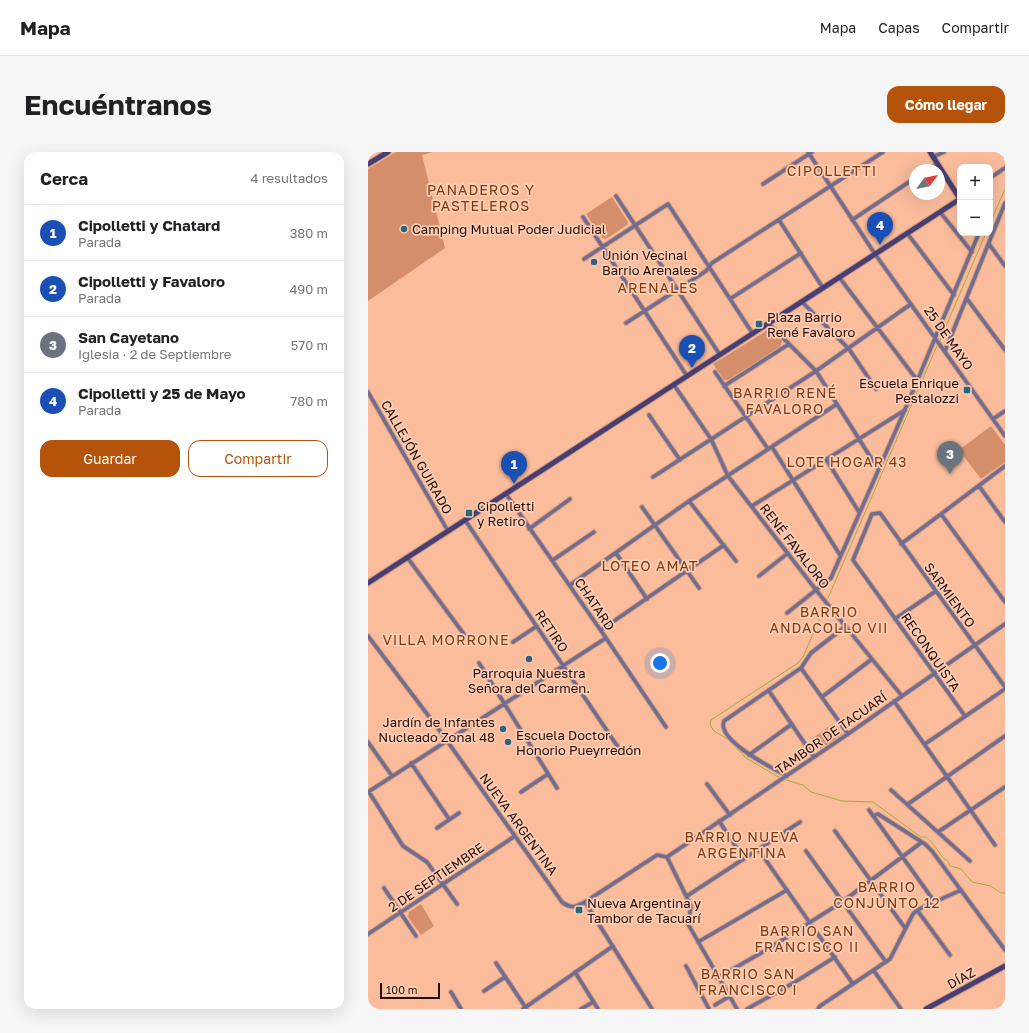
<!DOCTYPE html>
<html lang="es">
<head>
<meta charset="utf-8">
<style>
	body { margin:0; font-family:"Golos Text",sans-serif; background:#f6f6f6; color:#202124 }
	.controls { position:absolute; right:12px; top:12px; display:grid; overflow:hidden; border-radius:8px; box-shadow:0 4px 16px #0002 }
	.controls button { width:36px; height:36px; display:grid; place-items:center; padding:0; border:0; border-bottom:1px solid #e0e0e0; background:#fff; color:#202124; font:20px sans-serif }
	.compass { position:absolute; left:541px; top:12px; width:36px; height:36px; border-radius:50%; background:#fff; box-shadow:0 4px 16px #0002; rotate:58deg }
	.scale { position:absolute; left:12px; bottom:10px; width:60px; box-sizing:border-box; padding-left:4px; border:2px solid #260b00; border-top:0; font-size:11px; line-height:14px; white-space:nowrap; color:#260b00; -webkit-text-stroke:3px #fccdb4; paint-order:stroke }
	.you { position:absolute; left:292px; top:511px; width:14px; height:14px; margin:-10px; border:3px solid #fff; border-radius:50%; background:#1a73e8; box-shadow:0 0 0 6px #1a73e833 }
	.badge { display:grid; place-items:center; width:26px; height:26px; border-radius:50%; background:#b45309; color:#fff; font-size:13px; font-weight:700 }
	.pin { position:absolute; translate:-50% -33px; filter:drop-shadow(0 1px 2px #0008) }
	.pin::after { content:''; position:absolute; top:21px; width:14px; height:12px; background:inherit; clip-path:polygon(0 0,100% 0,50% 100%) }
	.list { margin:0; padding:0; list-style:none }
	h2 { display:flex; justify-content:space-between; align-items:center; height:52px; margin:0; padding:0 16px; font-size:17px }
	h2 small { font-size:13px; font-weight:400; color:#757577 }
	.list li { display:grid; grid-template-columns:26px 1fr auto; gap:12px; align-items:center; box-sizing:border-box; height:56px; padding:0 16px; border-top:1px solid #e0e0e0 }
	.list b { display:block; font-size:15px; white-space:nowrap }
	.list p { margin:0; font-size:13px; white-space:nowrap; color:#757577 }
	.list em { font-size:13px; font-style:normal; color:#757577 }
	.actions { display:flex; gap:8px; padding:12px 16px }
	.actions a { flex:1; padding:9px 0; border:1px solid #b45309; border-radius:12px; text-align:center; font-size:14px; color:#b45309 }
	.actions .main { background:#b45309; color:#fff }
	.map { position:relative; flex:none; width:637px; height:857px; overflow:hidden; border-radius:12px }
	header { display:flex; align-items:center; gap:24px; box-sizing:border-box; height:56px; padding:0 20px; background:#fff; border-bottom:1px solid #e0e0e0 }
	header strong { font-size:19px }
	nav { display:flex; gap:22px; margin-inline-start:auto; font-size:14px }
	.intro { display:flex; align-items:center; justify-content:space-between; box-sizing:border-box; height:96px; padding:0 24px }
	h1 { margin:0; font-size:28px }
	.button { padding:10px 18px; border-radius:12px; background:#b45309; color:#fff; font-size:14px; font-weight:700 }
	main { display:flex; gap:24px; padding:0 24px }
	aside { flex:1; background:#fff; border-radius:12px; box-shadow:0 4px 16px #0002 }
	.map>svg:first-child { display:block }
	.park { fill:#d48f6a }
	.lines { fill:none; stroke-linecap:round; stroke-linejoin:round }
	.stream { stroke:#a9a941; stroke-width:1 }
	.street-casing { stroke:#d49c7f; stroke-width:5.5 }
	.secondary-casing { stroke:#d49c7f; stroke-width:7 }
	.street { stroke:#706d91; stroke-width:3.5 }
	.secondary { stroke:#473f73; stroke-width:5 }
	.poi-dot { fill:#2b657e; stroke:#fccdb4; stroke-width:1.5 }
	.labels { text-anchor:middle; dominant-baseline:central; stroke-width:3.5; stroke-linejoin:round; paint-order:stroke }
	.poi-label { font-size:13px; fill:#260b00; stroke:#fccdb4; text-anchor:start }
	.street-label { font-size:13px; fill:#260b00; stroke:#fccdb4 }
	.neighbourhood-label { font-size:14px; letter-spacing:1px; fill:#7d3b0f; stroke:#fccdb4 }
</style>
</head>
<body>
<header>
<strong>Mapa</strong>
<nav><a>Mapa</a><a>Capas</a><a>Compartir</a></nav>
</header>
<div class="intro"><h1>Encuéntranos</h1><a class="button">Cómo llegar</a></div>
<main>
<aside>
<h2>Cerca<small>4 resultados</small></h2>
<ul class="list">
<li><span class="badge" style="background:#1a4fb4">1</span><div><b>Cipolletti y Chatard</b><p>Parada</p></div><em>380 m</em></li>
<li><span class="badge" style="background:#1a4fb4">2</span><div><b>Cipolletti y Favaloro</b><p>Parada</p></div><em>490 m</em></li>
<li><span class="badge" style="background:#6b7280">3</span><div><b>San Cayetano</b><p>Iglesia · 2 de Septiembre</p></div><em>570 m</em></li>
<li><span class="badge" style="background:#1a4fb4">4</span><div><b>Cipolletti y 25 de Mayo</b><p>Parada</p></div><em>780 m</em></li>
</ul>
<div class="actions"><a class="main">Guardar</a><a>Compartir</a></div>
</aside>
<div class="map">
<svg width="637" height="857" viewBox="0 0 637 857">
	<rect width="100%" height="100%" fill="#fabc9b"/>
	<path class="park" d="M28,0H65L54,3L77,96L0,149V17Z
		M244,45L260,70L259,73L238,87L234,86L218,62Z
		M401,177L414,189L413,194L360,228H356L345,212Z
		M623,274L637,293V310L613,327L591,298Z
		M466,571L475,582L452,597L448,596L442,588Z
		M53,752L66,774L53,783L40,765L41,760Z"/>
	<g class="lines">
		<path class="stream" d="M622,71L637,37
			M572,188L618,81
			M460,446L569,194
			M412,626L378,606L361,588L346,579L342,573L343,568L430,511L435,505L457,454
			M415,627L435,633L443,640L474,649L505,650L553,685H558C568,692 572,706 580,709L582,714L593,717L604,730L623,734L633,741H637"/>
		<g class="street-casing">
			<path id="street" d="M440,0L507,102L637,284
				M635,0L637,4
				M565,5L576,0
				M560,18L569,12
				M622,26L637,16
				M395,32L444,0
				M248,44L352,203
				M572,60L604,100
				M215,65L319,224
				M411,68L455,136
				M484,68L547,26
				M539,81L586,143
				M621,92L637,114
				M216,107L300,52L385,182
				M471,125L549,228
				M362,147L433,101
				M599,147L637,198
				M434,150L481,197L508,237
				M258,171L338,119L344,111L515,0
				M400,171L448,219L510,317
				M577,199L637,51
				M347,220L400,297
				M306,233L343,287L360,324L448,438L534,544
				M356,234L421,192
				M0,240L80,379
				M281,263L312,308
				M625,267L637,259
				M404,295L472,403
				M458,307L491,360
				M285,325L448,219L543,152
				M611,334L637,370
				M138,342L238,486L298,575
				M321,349L368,409
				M384,354L537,258
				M274,355L331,436
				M573,362L637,450
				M97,368L254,601
				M161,377L202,347
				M533,392L637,314
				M248,401L279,447
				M39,405L101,489
				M185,408L226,380
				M391,424L420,401
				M202,433L321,349L469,252
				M419,461L463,426L542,246L611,81
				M527,467L568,439
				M233,478L356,393
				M0,484L72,579L194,750C203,757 208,755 217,750L284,857
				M145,490L169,474
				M111,511L189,636
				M433,516L480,582
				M401,539L446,605
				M454,545L504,507
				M526,549L627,693
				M597,564L485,408L504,362L512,361L637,535
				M0,590L24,624
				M557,592L637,537
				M381,603L424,572
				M43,611L81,667
				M419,624C404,616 348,588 356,569L433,516L443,501L478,474
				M339,632L362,663
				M523,638L602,709
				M0,640L238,486
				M1,640L35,694L59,710L89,752
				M153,640L180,622
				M540,652L637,584
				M501,658L566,749
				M505,664L510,662L557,692L564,699L637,798
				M351,669L376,707
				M69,676L91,661
				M467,679L537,776
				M570,680L637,635
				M390,697L485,832
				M438,699L518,810
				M299,705L480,582L637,472
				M299,705L323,754L320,772L369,857
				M16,736L48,784
				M319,744L432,670
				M217,750L289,703L299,705
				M549,758L582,803
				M0,782L147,684
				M330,790L419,738
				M128,811L158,856
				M318,814L341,857
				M506,819L533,857
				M207,820L230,857
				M349,826L400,797L474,750L554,690
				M116,839L137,825
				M83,840L93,857
				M347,853L362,844
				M155,857L245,794
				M213,857L225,850
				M379,857L427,830L467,805
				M450,857L452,854L522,807L545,762L549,758L593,738"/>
		</g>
		<g class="secondary-casing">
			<path id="secondary" d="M0,12L20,0
				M0,431L592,47L562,0
				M558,857L637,814"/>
		</g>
		<use href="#street" class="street"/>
		<use href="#secondary" class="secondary"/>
	</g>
	<g class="poi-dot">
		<circle cx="36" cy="77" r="4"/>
		<circle cx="226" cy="110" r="4"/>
		<rect x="387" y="168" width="8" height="8" rx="2"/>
		<rect x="595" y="234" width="8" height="8" rx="2"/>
		<rect x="97" y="357" width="8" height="8" rx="2"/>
		<circle cx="161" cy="507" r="4"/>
		<circle cx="135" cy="577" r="4"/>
		<circle cx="140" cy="590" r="4"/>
		<rect x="207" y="754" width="8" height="8" rx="2"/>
	</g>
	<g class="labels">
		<g class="poi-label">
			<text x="44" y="77">Camping Mutual Poder Judicial</text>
			<text x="234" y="103">Unión Vecinal<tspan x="234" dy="15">Barrio Arenales</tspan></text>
			<text x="399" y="165">Plaza Barrio<tspan x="399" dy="15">René Favaloro</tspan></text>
			<text x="591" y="231" text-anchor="end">Escuela Enrique<tspan x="591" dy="15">Pestalozzi</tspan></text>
			<text x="109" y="354">Cipolletti<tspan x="109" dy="15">y Retiro</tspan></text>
			<text x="161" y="521" text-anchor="middle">Parroquia Nuestra<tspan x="161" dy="15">Señora del Carmen.</tspan></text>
			<text x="127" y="570" text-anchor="end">Jardín de Infantes<tspan x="127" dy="15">Nucleado Zonal 48</tspan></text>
			<text x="148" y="583">Escuela Doctor<tspan x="148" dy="15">Honorio Pueyrredón</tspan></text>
			<text x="219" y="751">Nueva Argentina y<tspan x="219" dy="15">Tambor de Tacuarí</tspan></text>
		</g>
		<g class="street-label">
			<text transform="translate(581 186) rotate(55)">25 DE MAYO</text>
			<text transform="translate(49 305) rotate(60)">CALLEJÓN GUIRADO</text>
			<text transform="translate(427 394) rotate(52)">RENÉ FAVALORO</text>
			<text transform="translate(582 443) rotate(54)">SARMIENTO</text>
			<text transform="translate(227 452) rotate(56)">CHATARD</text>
			<text transform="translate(184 479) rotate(56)">RETIRO</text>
			<text transform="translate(563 500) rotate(55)">RECONQUISTA</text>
			<text transform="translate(463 581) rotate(-35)">TAMBOR DE TACUARÍ</text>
			<text transform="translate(151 672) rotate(54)">NUEVA ARGENTINA</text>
			<text transform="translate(68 725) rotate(-34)">2 DE SEPTIEMBRE</text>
			<text transform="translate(593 826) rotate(-29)">DÍAZ</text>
		</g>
		<g class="neighbourhood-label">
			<text x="464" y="18">CIPOLLETTI</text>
			<text x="113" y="37">PANADEROS Y<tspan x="113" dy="16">PASTELEROS</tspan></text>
			<text x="290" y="135">ARENALES</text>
			<text x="417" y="240">BARRIO RENÉ<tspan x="417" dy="16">FAVALORO</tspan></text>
			<text x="479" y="309">LOTE HOGAR 43</text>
			<text x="282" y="413">LOTEO AMAT</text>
			<text x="461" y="459">BARRIO<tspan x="461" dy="16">ANDACOLLO VII</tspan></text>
			<text x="78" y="487">VILLA MORRONE</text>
			<text x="374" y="684">BARRIO NUEVA<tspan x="374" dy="16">ARGENTINA</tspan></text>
			<text x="519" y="734">BARRIO<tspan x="519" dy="16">CONJUNTO 12</tspan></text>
			<text x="439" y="778">BARRIO SAN<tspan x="439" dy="16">FRANCISCO II</tspan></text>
			<text x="380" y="821">BARRIO SAN<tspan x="380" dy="16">FRANCISCO I</tspan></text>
		</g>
	</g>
</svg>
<div class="controls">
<button>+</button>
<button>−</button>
</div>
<svg class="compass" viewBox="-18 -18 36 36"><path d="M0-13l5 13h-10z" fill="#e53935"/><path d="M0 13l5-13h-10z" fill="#757577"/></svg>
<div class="scale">100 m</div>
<div class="you"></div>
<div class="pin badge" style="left:146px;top:332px;background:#1a4fb4">1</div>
<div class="pin badge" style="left:324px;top:216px;background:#1a4fb4">2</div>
<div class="pin badge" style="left:582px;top:322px;background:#6b7280">3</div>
<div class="pin badge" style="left:512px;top:93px;background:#1a4fb4">4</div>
</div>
</main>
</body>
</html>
